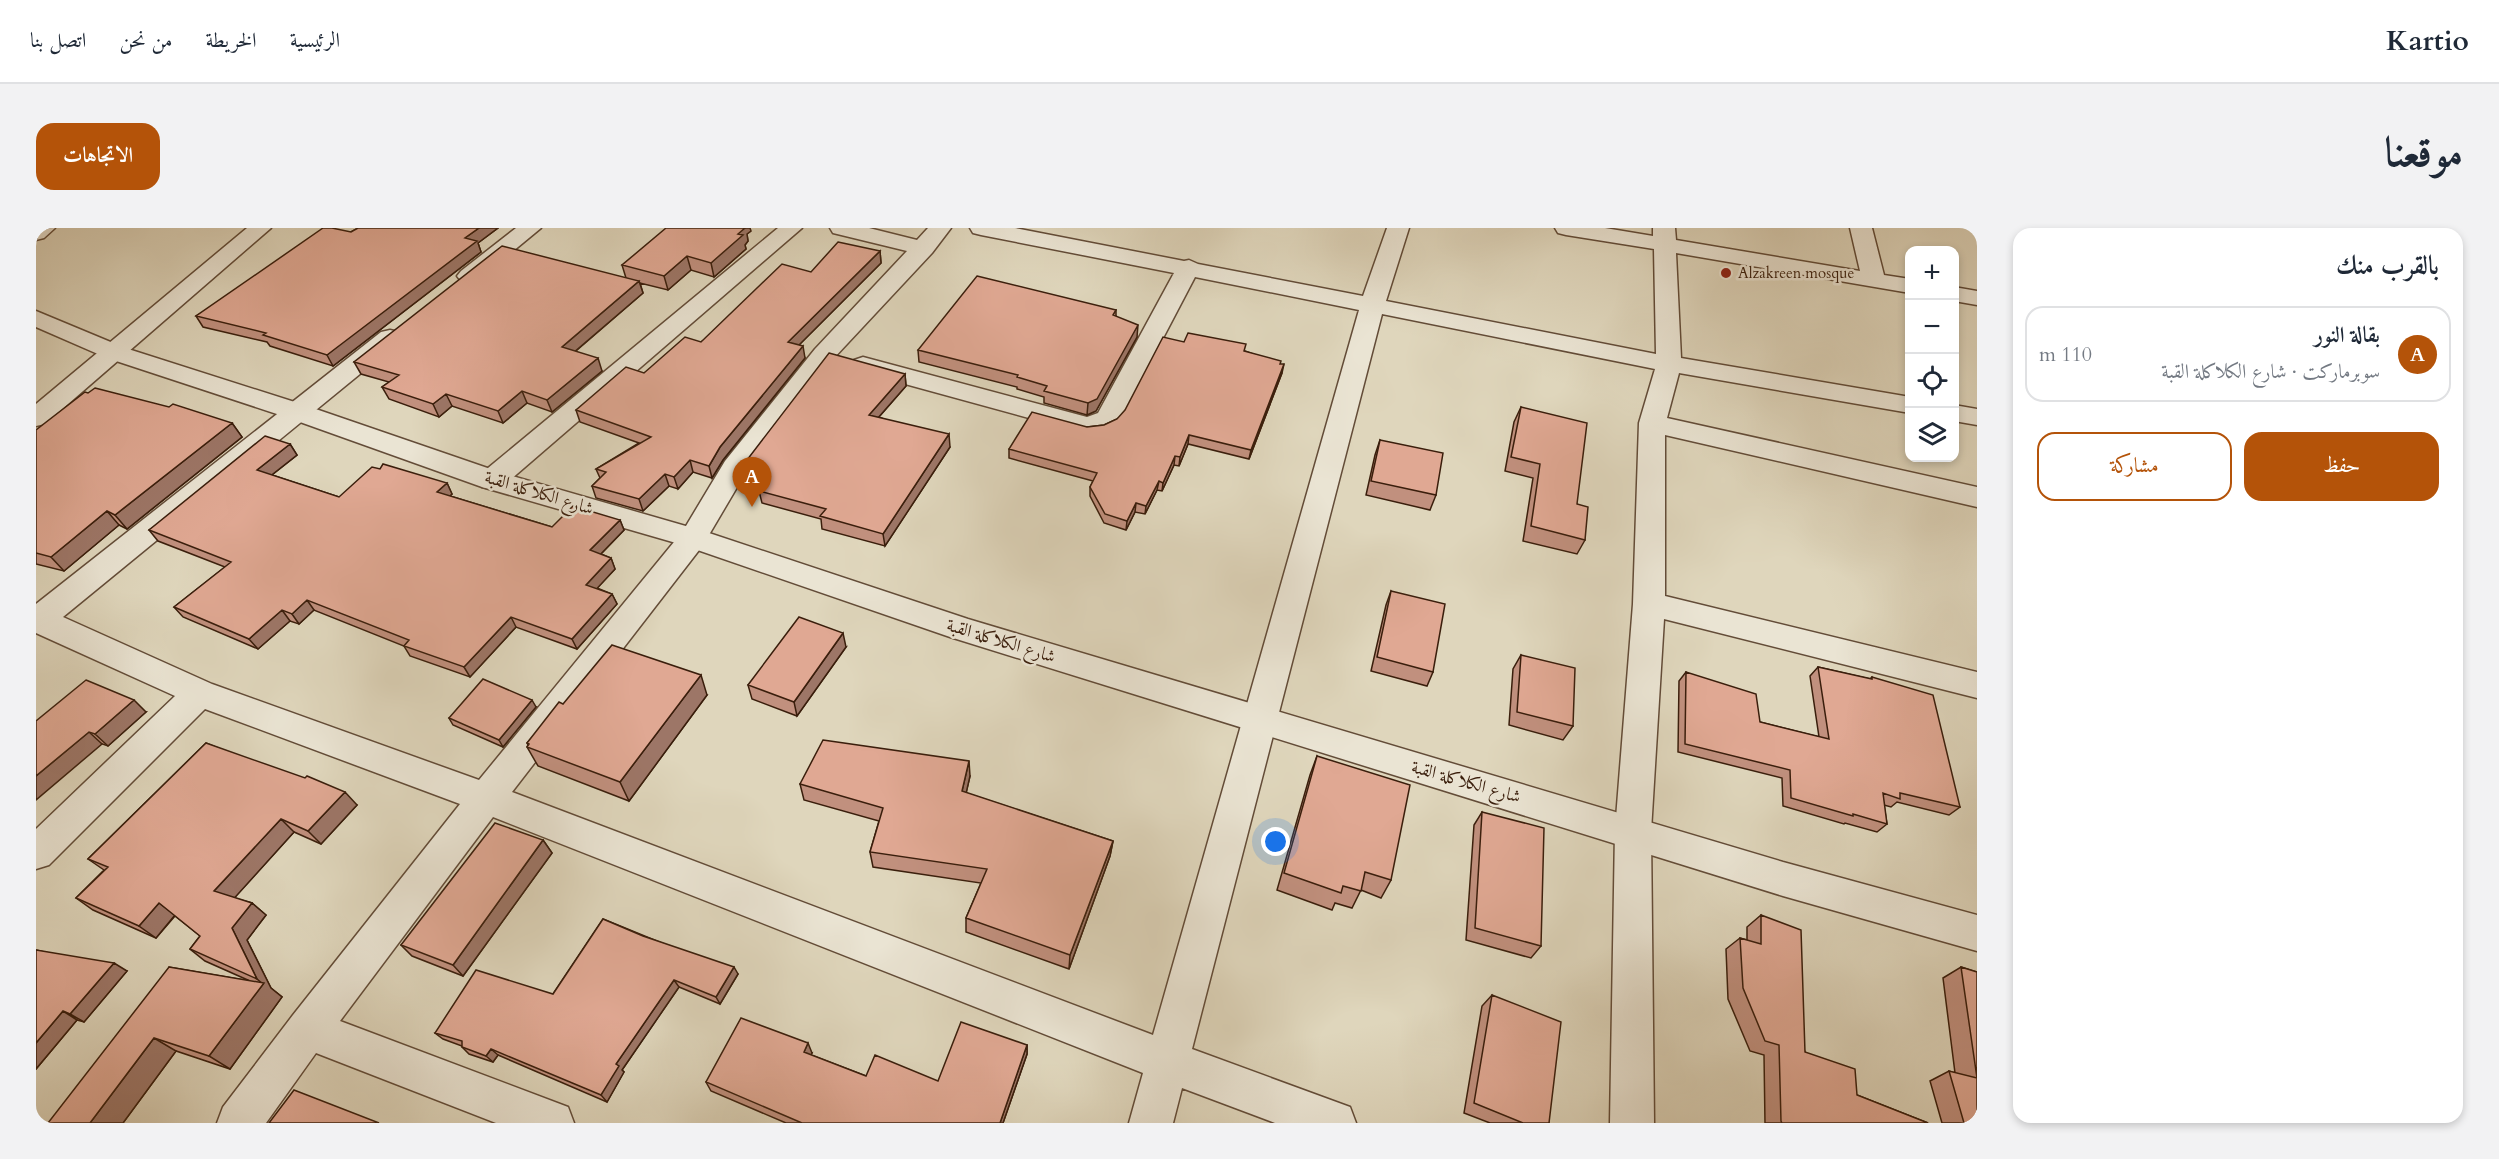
<!DOCTYPE html>
<html lang="ar">
<head>
<meta charset="utf-8">
<style>
	body { margin:0; font-family:Cardo,Amiri,serif; background:#f2f2f3; color:#1f2937; direction:rtl }
	.controls { position:absolute; right:18px; top:18px; display:grid; overflow:hidden; border-radius:12px; box-shadow:0 3px 9px #0003 }
	.controls button { width:54px; height:54px; display:grid; place-items:center; padding:0; border:0; border-bottom:2px solid #e0e1e3; background:#fff; color:#1f2937; font:30px sans-serif }
	.you { position:absolute; left:1240px; top:614px; width:21px; height:21px; margin:-15px; border:4px solid #fff; border-radius:50%; background:#1a73e8; box-shadow:0 0 0 9px #1a73e833 }
	.badge { display:grid; place-items:center; width:39px; height:39px; border-radius:50%; background:#b45309; color:#fff; font-size:20px; font-weight:700 }
	.pin { position:absolute; translate:-50% -50px; filter:drop-shadow(0 2px 3px #0008) }
	.pin::after { content:''; position:absolute; top:32px; width:21px; height:18px; background:inherit; clip-path:polygon(0 0,100% 0,50% 100%) }
	.list { margin:0; padding:0; list-style:none }
	h2 { display:flex; justify-content:space-between; align-items:center; height:78px; margin:0; padding:0 24px; font-size:26px }
	h2 small { font-size:20px; font-weight:400; color:#747a83 }
	.list li { display:grid; grid-template-columns:39px 1fr auto; gap:18px; align-items:center; box-sizing:border-box; height:96px; margin:0 12px 12px; padding:0 12px; border:2px solid #e0e1e3; border-radius:18px }
	.list b { display:block; font-size:22px; white-space:nowrap }
	.list p { margin:0; font-size:20px; white-space:nowrap; color:#747a83 }
	.list em { font-size:20px; font-style:normal; color:#747a83 }
	.actions { display:flex; gap:12px; padding:18px 24px }
	.actions a { flex:1; padding:14px 0; border:2px solid #b45309; border-radius:18px; text-align:center; font-size:21px; color:#b45309 }
	.actions .main { background:#b45309; color:#fff }
	.icon { flex:none; width:33px; height:33px; fill:none; stroke:currentColor; stroke-width:2; stroke-linecap:round; stroke-linejoin:round }
	.map { position:relative; flex:none; width:1941px; height:895px; overflow:hidden; direction:ltr; border-radius:18px }
	header { display:flex; align-items:center; gap:36px; box-sizing:border-box; height:84px; padding:0 30px; background:#fff; border-bottom:2px solid #e0e1e3 }
	header strong { font-size:28px }
	nav { display:flex; gap:33px; margin-inline-start:auto; font-size:21px }
	.intro { display:flex; align-items:center; justify-content:space-between; box-sizing:border-box; height:144px; padding:0 36px }
	h1 { margin:0; font-size:42px }
	.button { padding:15px 27px; border-radius:18px; background:#b45309; color:#fff; font-size:21px; font-weight:700 }
	main { display:flex; gap:36px; padding:0 36px }
	aside { flex:1; background:#fff; border-radius:18px; box-shadow:0 3px 9px #0003 }
	.map>svg:first-child { display:block }
	.lines { fill:none; stroke-linecap:round; stroke-linejoin:round }
	.minor-casing { stroke:#634c38; stroke-width:3 }
	.tertiary-casing { stroke:#634c38; stroke-width:3 }
	.minor { fill:#eae4d3; fill-rule:evenodd }
	.tertiary { fill:#eae4d3; fill-rule:evenodd }
	.wall { fill:#c1907e; stroke:#3a1e0c; stroke-width:1.5 }
	.shaded-wall { fill:#9d7667; stroke:#3a1e0c; stroke-width:1.5 }
	.building { fill:#e0a893; stroke:#3a1e0c; stroke-width:1.5 }
	.poi-dot { fill:#8f2418; stroke:#eae4d3; stroke-width:2 }
	.labels { text-anchor:middle; dominant-baseline:central; stroke-width:5; stroke-linejoin:round; paint-order:stroke }
	.far-poi-label { font-size:15px; fill:#3a1e0c; stroke:#eae4d3; text-anchor:start }
	.street-label { font-size:18px; fill:#3a1e0c; stroke:#eae4d3 }
</style>
</head>
<body>
<header>
<strong>Kartio</strong>
<nav><a>الرئيسية</a><a>الخريطة</a><a>من نحن</a><a>اتصل بنا</a></nav>
</header>
<div class="intro"><h1>موقعنا</h1><a class="button">الاتجاهات</a></div>
<main>
<aside>
<h2>بالقرب منك<small></small></h2>
<ul class="list">
<li><span class="badge">A</span><div><b>بقالة النور</b><p>سوبرماركت · شارع الكلاكلة القبة</p></div><em>110 m</em></li>
</ul>
<div class="actions"><a class="main">حفظ</a><a>مشاركة</a></div>
</aside>
<div class="map">
<svg width="1941" height="895" viewBox="0 0 1941 895">
	<rect width="100%" height="100%" fill="#dfd6bc"/>
	<filter id="stains"><feTurbulence type="fractalNoise" baseFrequency=".00333" numOctaves="4"/><feColorMatrix values="0 0 0 0 .2 0 0 0 0 .09 0 0 0 0 .02 0 0 0 .5 -.17"/></filter>
	<radialGradient id="worn" r=".72"><stop offset=".6" stop-color="#630" stop-opacity="0"/><stop offset="1" stop-color="#630" stop-opacity=".3"/></radialGradient>
	<g class="lines">
		<g class="minor-casing">
			<path id="minor" d="M0,0H19L8,10L0,12Z
				M211,0H235L9,196L0,198V176Z
				M480,0H505L441,53L433,55L425,53L421,48L425,43Z
				M742,0H766L466,259L456,261L446,259L442,252L446,245Z
				M794,0H833L881,12L892,0H915L896,25L797,131L710,244L667,317L476,564L1117,807L1323,82L1159,49L1082,196L1076,201L1051,206L818,142L814,137L818,132L827,129L1051,189L1062,185L1138,45L945,7L937,5L934,0H979L1148,33L1153,32L1162,36L1327,68L1351,0H1373L1350,73L1620,126L1618,21L1530,7L1522,5L1519,0H1569L1617,8V0H1639L1640,12L1824,43L1814,0H1836L1848,47L1874,51V65L1640,25L1645,130L1874,169V185L1643,145L1631,190L1941,259V279L1629,207V368L1941,444V470L1628,391L1615,603L1618,895H1574L1579,603L1597,376L1603,195L1619,141L1346,86L1156,821L1314,879L1320,895H1239L1146,860L1137,895H1093L1107,845L457,589L304,793L532,879L538,895H460L280,825L230,895H181L187,879L257,787L424,576L169,481L13,637L0,641V601L139,468L0,405V376L345,104L354,102L363,104L366,109L363,114L27,389L176,456L443,552L647,303L689,233L779,121L871,23L797,5Z
				M1918,59L1941,63V77L1918,73Z
				M1918,177L1941,181V197L1918,193Z"/>
		</g>
		<g class="tertiary-casing">
			<path id="tertiary" d="M0,83L89,120L268,177L466,245L667,303L932,391L1747,634L1941,687V723L1747,668L914,409L647,317L446,259L250,189L71,130L0,99Z"/>
		</g>
		<use href="#minor" class="minor"/>
		<use href="#tertiary" class="tertiary"/>
	</g>
	<path class="wall" d="M322,0H462L442,15L445,24L297,138L234,118L231,114L167,99L160,88Z
		M715,3L711,6L712,13L709,17L710,21L678,49L655,42L632,62L604,55L607,65L540,123L566,143L516,184L491,175L467,195L416,178L403,189L353,171L346,159L353,154L325,146L318,134L590,50L586,37Z
		M844,23L845,35L763,117L769,130L687,232L676,250L657,244L642,261L633,258L607,283L560,270L556,258L564,250L560,241L603,215L544,194L540,182L665,114L775,44Z
		M1080,82V88L1101,109L1060,183L1051,187L1008,175V169L981,161V159L883,134L882,122Z
		M1209,123L1244,136L1246,145L1213,231L1152,216L1143,238L1138,237L1126,263L1121,262L1109,286L1099,284L1090,302L1068,295L1054,268V259L1057,253L973,230V221L1051,199L1068,197L1081,191Z
		M869,146L870,158L843,189L914,219L849,318L786,301L785,291L726,275L723,263L704,258L701,245Z
		M1485,179L1541,276L1549,312L1541,326L1487,313L1497,250L1469,243L1478,194Z
		M196,195L206,209L91,301L83,297L28,343L0,336V202Z
		M1344,212L1400,267L1394,282L1330,267L1339,227Z
		M254,216L261,227L236,247L303,269L411,255L416,266L414,268L516,299L584,292L588,302L565,326L575,330L579,341L561,360L576,366L581,376L541,421L480,399L434,449L374,428L368,418L278,382L263,396L254,393L222,421L147,389L138,379L189,339L122,313L113,302Z
		M1355,363L1397,444L1391,458L1335,443L1350,377Z
		M810,419L761,488L716,471L712,457Z
		M1485,427L1537,498L1527,512L1473,497L1477,441Z
		M1782,439L1834,451L1836,449L1924,579L1913,587L1861,574L1855,579L1848,577L1851,596L1841,604L1809,595L1808,596L1747,578L1746,550L1642,524L1643,453L1650,444L1724,494L1783,509L1774,448Z
		M671,467L593,573L502,538L491,519L492,517L491,515L527,476Z
		M500,479L467,519L417,497L413,490Z
		M110,484L72,518L0,493Z
		M170,515L321,577L285,616L258,604L198,670L216,675L230,687L211,712L235,760L246,769L194,841L140,823L87,895L133,739L214,753L169,733L154,721L164,708L139,688L120,710L57,682L40,670L68,642L52,631Z
		M1281,528L1355,652L1345,670L1325,662L1316,680L1299,675L1296,682L1241,662L1274,547Z
		M934,548L930,565L1077,613L1074,628L1033,741L930,704V690L945,655L837,639L834,624L843,593L768,572L764,556Z
		M1446,584L1505,718L1495,730L1430,712L1438,597Z
		M507,612L516,625L427,748L376,728L365,717Z
		M1725,687L1769,824L1821,867L1892,895H1729L1728,827L1714,823L1692,771L1690,721L1704,710L1711,712V699Z
		M567,691L702,746L684,776L643,759L586,842L588,844L571,874L462,827L457,834L433,826L426,819V818L407,811L399,805L517,766Z
		M0,722L91,743L48,794L41,792L0,841Z
		M1925,739L1941,744V895H1906L1894,853L1913,843L1919,845L1907,750Z
		M1456,767L1513,895H1454L1428,885L1446,778Z
		M991,817V826L967,895H750L675,863L670,854L776,825L775,827L830,848L902,853Z"/>
	<path class="shaded-wall" d="M443,0H462L442,15L445,24L297,138L291,127L429,10Z
		M703,0H714L715,3L711,6L712,13L709,17L710,21L678,49L675,35Z
		M844,23L845,35L754,126L752,114Z
		M651,28L655,42L632,62L628,48Z
		M603,53L607,65L530,131L526,119Z
		M1102,97L1101,109L1060,183L1051,187L1052,175Z
		M767,118L769,130L687,232L676,250L673,238L684,219Z
		M562,130L566,143L516,184L511,172Z
		M1248,136L1246,145L1213,231L1215,222Z
		M869,146L870,158L834,199L833,187Z
		M486,163L491,175L467,195L462,183Z
		M410,166L416,178L403,189L397,176Z
		M196,195L206,209L91,301L79,287Z
		M913,206L914,219L849,318L847,306Z
		M1153,207L1152,216L1143,238L1144,229Z
		M254,216L261,227L228,253L221,242Z
		M1139,228L1138,237L1126,263L1127,255Z
		M654,232L657,244L642,261L638,249Z
		M629,246L633,258L607,283L603,271Z
		M1123,253L1121,262L1109,286L1110,278Z
		M411,255L416,266L406,275L401,264Z
		M1100,275L1099,284L1090,302L1091,293Z
		M71,283L83,297L28,343L15,329Z
		M584,292L588,302L558,333L554,322Z
		M575,330L579,341L555,367L550,357Z
		M576,366L581,376L541,421L536,411Z
		M271,372L278,382L263,396L256,386Z
		M246,382L254,393L222,421L213,411Z
		M475,389L480,399L434,449L428,439Z
		M807,405L810,419L761,488L758,474Z
		M665,447L671,467L593,573L584,554Z
		M98,472L110,484L72,518L59,506Z
		M496,472L500,479L467,519L463,512Z
		M53,504L66,516L0,572V548Z
		M933,533L934,548L927,579L926,563Z
		M309,564L321,577L285,616L272,603Z
		M245,591L258,604L193,676L178,663Z
		M507,612L516,625L427,748L417,737Z
		M1077,613L1074,628L1033,741L1034,727Z
		M123,675L139,687L120,710L103,698Z
		M216,675L230,687L211,712L235,760L246,769L194,841L173,828L227,756L221,751L196,700Z
		M78,735L91,743L48,794L34,786Z
		M698,739L702,746L684,776L680,769Z
		M638,752L643,759L586,842L588,844L571,874L565,867L580,836Z
		M27,783L41,792L0,841V815Z
		M118,810L140,823L87,895H54Z
		M772,815L776,825L772,833L768,824Z
		M991,817V826L967,895H964Z
		M455,821L462,827L457,834L450,828Z"/>
	<path class="building" d="M287,0H296L315,4L322,0H443L429,10L441,13L291,127L227,107L230,105L160,88Z
		M630,0H709L702,6L707,7L675,35L651,28L628,48L586,37Z
		M802,14L844,23L752,114L767,118L684,219L673,238L654,232L638,249L629,246L603,271L556,258L570,244L560,241L615,209L540,182L590,139L608,145L649,109L665,114L746,36L775,44Z
		M466,18L603,53L526,119L562,130L511,172L486,163L462,183L410,166L397,176L346,159L363,147L318,134Z
		M941,48L1080,82L1077,87L1102,97L1061,171L1052,175L1008,163L1011,158L981,149L982,147L882,122Z
		M1152,105L1210,116L1208,123L1245,133L1244,136H1248L1215,222L1153,207L1144,229L1139,228L1127,255L1123,253L1110,278L1100,275L1091,293L1069,286L1054,259L1061,245L973,221L996,184L1051,199L1068,197L1081,191L1089,182L1127,109L1148,114Z
		M793,125L869,146L833,187L913,206L847,306L784,288L790,281L723,263L730,253L701,245Z
		M59,160L133,179L137,176L196,195L79,287L71,283L15,329L0,325V202L49,164L52,165Z
		M1485,179L1551,195L1541,276L1552,279L1549,312L1495,298L1504,236L1475,229Z
		M229,208L254,216L221,242L303,269L336,239L344,241L347,236L411,255L401,264L516,299L537,278L584,292L554,322L575,330L550,357L576,366L536,411L475,389L428,439L368,418L373,412L271,372L256,386L246,382L213,411L138,379L195,334L113,302Z
		M1344,212L1407,225L1400,267L1335,253Z
		M1355,363L1409,376L1397,444L1341,429Z
		M763,389L807,405L758,474L712,457Z
		M576,417L665,447L584,554L491,519L493,516L491,515L523,474L527,476Z
		M1485,427L1539,440L1537,498L1481,484Z
		M1782,439L1836,451V449L1897,467L1924,579L1864,565V571L1847,565L1851,596L1817,586V588L1755,570L1754,542L1649,516L1650,444L1720,466L1724,494L1793,511Z
		M447,451L496,472L463,512L413,490Z
		M50,452L98,472L59,506L53,504L0,548V493Z
		M787,512L933,533L926,563L1077,613L1034,727L930,690L951,641L834,624L847,580L764,556Z
		M170,515L269,550L271,548L309,564L272,603L245,591L178,663L216,675L196,700L221,751L154,721L164,708L123,675L103,698L40,670L72,639L52,631Z
		M1281,528L1374,557L1355,652L1329,644L1325,663L1307,658L1305,665L1248,645Z
		M1446,584L1508,600L1505,718L1439,700Z
		M459,595L507,612L417,737L365,717Z
		M1725,687L1765,702L1769,824L1819,841L1821,867L1892,895H1746L1745,893L1743,817L1729,813L1707,760L1704,710L1725,716Z
		M567,691L607,708L698,739L680,769L638,752L580,836L583,838L565,867L455,821L450,828L426,819V813L399,805L440,742L517,766Z
		M0,722L78,735L34,786L27,783L0,815Z
		M133,739L228,755L173,828L118,810L54,895H12Z
		M1925,739L1941,744V895H1928L1913,843L1941,850Z
		M1456,767L1525,794L1513,895H1487L1438,875Z
		M705,790L772,815L768,824L830,848L839,827L902,853L925,794L991,817L964,895H766L670,854Z
		M258,862L343,895H233Z"/>
	<circle class="poi-dot" cx="1690" cy="45" r="6"/>
	<g class="labels">
		<g class="far-poi-label">
			<text x="1702" y="45">Alzakreen mosque</text>
		</g>
		<g class="street-label">
			<text transform="translate(503 265) rotate(17)">شارع الكلاكلة القبة</text>
			<text transform="translate(965 413) rotate(17)">شارع الكلاكلة القبة</text>
			<text transform="translate(1430 554) rotate(16)">شارع الكلاكلة القبة</text>
		</g>
	</g>
	<rect width="100%" height="100%" filter="url(#stains)"/>
	<rect width="100%" height="100%" fill="url(#worn)"/>
</svg>
<div class="controls">
<button>+</button>
<button>−</button>
<button><svg class="icon" aria-label="locate" viewBox="0 0 24 24"><circle cx="12" cy="12" r="6"/><path d="M12 2v4M12 18v4M2 12h4M18 12h4"/></svg></button>
<button><svg class="icon" aria-label="layers" viewBox="0 0 24 24"><path d="M12 4l9 5-9 5-9-5zM3 14l9 5 9-5"/></svg></button>
</div>
<div class="you"></div>
<div class="pin badge" style="left:716px;top:279px">A</div>
</div>
</main>
</body>
</html>
